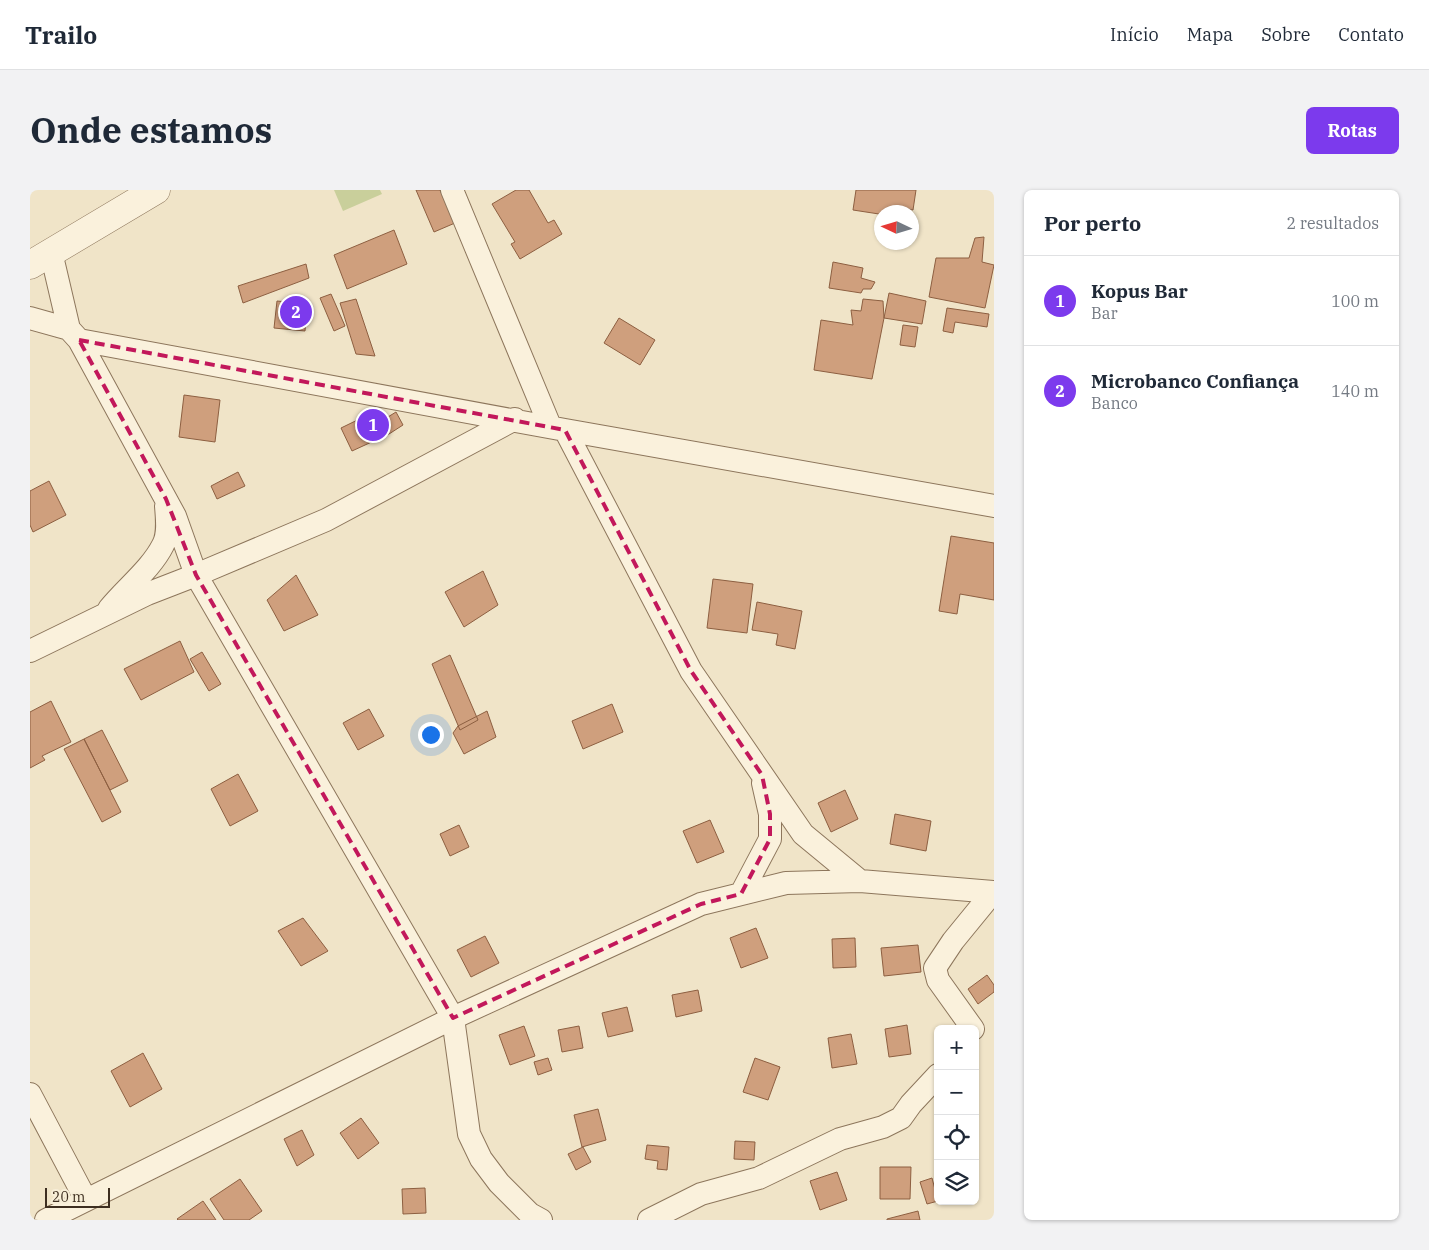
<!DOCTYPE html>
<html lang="pt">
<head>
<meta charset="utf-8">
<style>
	body { margin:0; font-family:"IBM Plex Serif",serif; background:#f2f2f3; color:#1f2937 }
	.controls { position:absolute; right:15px; bottom:15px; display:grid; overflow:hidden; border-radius:8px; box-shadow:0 1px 4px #0004 }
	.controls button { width:45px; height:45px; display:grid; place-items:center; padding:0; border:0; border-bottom:1px solid #e0e1e3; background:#fff; color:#1f2937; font:25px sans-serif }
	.compass { position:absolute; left:844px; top:15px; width:45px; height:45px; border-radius:50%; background:#fff; box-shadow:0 1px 4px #0004; rotate:274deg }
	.scale { position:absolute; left:15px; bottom:12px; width:65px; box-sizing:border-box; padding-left:5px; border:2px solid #3d2e20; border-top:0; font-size:14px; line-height:18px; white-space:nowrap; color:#3d2e20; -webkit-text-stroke:4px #f7eed8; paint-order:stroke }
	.you { position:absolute; left:400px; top:544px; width:18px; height:18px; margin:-12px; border:4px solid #fff; border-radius:50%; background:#1a73e8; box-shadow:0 0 0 8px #1a73e833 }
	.badge { display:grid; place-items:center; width:32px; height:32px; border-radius:50%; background:#7c3aed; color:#fff; font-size:16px; font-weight:700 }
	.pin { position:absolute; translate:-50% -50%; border:2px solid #fff; box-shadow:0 1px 5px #0006 }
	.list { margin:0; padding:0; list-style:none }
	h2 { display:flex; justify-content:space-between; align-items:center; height:65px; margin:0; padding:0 20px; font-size:21px }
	h2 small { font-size:16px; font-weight:400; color:#747a83 }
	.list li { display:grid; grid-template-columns:32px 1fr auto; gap:15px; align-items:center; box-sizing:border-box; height:90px; padding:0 20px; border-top:1px solid #e0e1e3 }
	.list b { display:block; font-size:19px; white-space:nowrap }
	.list p { margin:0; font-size:16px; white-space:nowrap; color:#747a83 }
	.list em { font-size:16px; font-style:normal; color:#747a83 }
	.icon { flex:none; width:28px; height:28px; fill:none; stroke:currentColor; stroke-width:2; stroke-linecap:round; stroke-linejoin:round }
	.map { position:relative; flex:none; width:964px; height:1030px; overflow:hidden; border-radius:8px }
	header { display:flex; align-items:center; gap:30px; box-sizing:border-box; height:70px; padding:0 25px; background:#fff; border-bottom:1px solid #e0e1e3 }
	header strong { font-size:24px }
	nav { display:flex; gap:28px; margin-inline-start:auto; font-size:18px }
	.intro { display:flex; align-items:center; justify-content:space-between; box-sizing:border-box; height:120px; padding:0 30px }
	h1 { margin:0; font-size:35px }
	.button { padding:12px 22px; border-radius:8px; background:#7c3aed; color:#fff; font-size:18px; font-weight:700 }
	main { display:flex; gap:30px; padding:0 30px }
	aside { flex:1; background:#fff; border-radius:8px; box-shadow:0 1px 4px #0004 }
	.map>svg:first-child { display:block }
	.green { fill:#c9cf9b }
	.building { fill:#cf9f7d; stroke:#8d5f41 }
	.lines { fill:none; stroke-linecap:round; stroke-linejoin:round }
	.minor-casing { stroke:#8d765c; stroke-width:24 }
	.tertiary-casing { stroke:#8d765c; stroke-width:29 }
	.minor { stroke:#faf1dc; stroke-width:22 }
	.tertiary { stroke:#faf1dc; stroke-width:28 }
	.marked { fill:none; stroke:#c2185b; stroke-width:4; stroke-dasharray:10 6; stroke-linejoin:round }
</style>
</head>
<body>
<header>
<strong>Trailo</strong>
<nav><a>Início</a><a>Mapa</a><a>Sobre</a><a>Contato</a></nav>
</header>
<div class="intro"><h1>Onde estamos</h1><a class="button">Rotas</a></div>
<main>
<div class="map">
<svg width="964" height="1030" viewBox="0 0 964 1030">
	<rect width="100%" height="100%" fill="#f0e4c8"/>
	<path class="green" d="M304,0H350L352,4L313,21Z"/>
	<path class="building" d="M386,0H410L425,33L404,42Z
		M486,0H499L518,33L524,30L532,44L490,69L481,54L485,52L462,14Z
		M826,0H886L883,20L876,19L875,22H852V28H848L849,24L823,20Z
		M364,40L377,74L317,99L304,65Z
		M954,47L952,72L964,75L955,118L899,107L906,68H939L945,48Z
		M803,72L833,78L831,88L845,92L841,99H833L831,103L799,98Z
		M276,74L279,88L213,113L208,96Z
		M859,103L896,111L892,134L854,128Z
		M301,104L315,136L304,141L290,108Z
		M326,109L345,166L326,164L310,113Z
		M833,109L853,111L854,128L842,189L784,180L791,130L823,135L821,120L831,121Z
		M247,111L277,114L275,141L244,138Z
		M917,118L959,124L957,137L925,132L923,143L913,141Z
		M589,128L625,150L610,175L574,153Z
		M873,135L888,137L885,157L870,155Z
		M154,205L190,210L185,252L149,247Z
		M348,220L359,244L322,261L311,238Z
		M366,222L373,235L359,244L353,230Z
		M208,282L215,296L187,309L181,296Z
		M19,291L36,325L3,342L0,335V301Z
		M921,346L964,353V410L930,404L927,424L909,421Z
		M453,381L468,415L434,437L415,402Z
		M266,385L288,425L254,441L237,410Z
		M683,389L723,394L717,443L677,438Z
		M727,412L772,421L765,459L746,455L748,444L722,440Z
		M150,451L164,482L111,510L94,479Z
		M172,462L191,494L179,501L160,469Z
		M420,465L448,530L430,540L402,474Z
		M21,511L41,552L12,566L15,570L0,578V522Z
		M582,514L593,542L553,559L542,531Z
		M339,519L354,546L328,560L313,533Z
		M457,521L466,547L434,564L423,543L428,536Z
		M72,540L98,591L80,600L54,549Z
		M54,549L91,622L72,632L34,559Z
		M208,584L228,621L200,636L181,599Z
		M815,600L828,629L801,642L788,613Z
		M865,624L901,631L896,661L860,654Z
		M680,630L694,662L667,673L653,641Z
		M429,635L439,657L420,666L410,644Z
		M273,728L298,761L271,776L248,741Z
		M726,738L738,768L711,778L700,748Z
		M455,746L469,773L441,787L427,760Z
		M825,748L826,777L803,778L802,749Z
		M888,755L891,782L854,786L851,758Z
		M957,785L964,795V802L948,814L938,799Z
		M668,800L672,821L646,827L642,805Z
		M597,817L603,841L578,847L572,823Z
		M877,835L881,864L859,867L855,839Z
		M494,836L505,866L480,875L469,845Z
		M549,836L553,858L532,862L528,840Z
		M821,844L827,874L802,878L798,848Z
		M113,863L132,899L100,917L81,881Z
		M518,868L522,880L508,885L504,872Z
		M725,868L750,877L738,910L713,902Z
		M568,919L576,950L552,957L544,925Z
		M331,928L349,953L328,969L310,943Z
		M272,940L284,965L267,976L254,949Z
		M705,951L725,952L724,970L704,969Z
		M617,955L639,957L637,980L627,979L628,971L615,969Z
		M553,957L561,972L546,980L538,964Z
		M850,977H881L880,1009H850Z
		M807,982L817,1010L790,1020L780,991Z
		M902,988L908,1011L897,1014L890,992Z
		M210,989L232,1021L219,1030H194L180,1009Z
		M395,998L396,1023L373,1024L372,999Z
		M173,1011L186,1030H148L147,1029Z
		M888,1021L890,1030H857V1029Z"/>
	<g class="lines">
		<g class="minor-casing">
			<path id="minor" d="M422,0L520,236
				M0,128L39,139
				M49,150L535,240L964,316
				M485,229L296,330L166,385L423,828L439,944L451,969L469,993L500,1024L511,1030
				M535,240L661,481L773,644L830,691
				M79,419C96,398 121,379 133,355C139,344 137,329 136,316
				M0,461L117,404L166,385L145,326L49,150L39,139L21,62
				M711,704L740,649V624L733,593
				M943,839L908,790L905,778L923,751L963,702
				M0,904L56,1010
				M16,1030L423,828L671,714L756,693L830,691L964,702
				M619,1030L671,1004L729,988L810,949L853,937L871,928L881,914L908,885"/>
		</g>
		<g class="tertiary-casing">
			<path id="tertiary" d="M0,75L126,0"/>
		</g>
		<use href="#minor" class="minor"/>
		<use href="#tertiary" class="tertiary"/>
	</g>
	<path class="marked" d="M49,150L535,240L661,481L732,585L740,624V649L711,704L671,714L423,828L166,385L136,309Z"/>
</svg>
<div class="controls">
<button>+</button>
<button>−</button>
<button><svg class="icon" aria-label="locate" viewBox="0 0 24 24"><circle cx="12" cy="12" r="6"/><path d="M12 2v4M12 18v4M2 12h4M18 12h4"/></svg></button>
<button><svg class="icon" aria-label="layers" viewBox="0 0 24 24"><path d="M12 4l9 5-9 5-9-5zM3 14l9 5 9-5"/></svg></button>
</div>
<svg class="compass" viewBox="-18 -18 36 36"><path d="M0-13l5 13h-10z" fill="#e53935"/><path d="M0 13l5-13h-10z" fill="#747a83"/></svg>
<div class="scale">20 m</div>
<div class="you"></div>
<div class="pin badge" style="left:343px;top:235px">1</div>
<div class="pin badge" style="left:266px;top:122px">2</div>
</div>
<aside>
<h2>Por perto<small>2 resultados</small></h2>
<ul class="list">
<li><span class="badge">1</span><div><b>Kopus Bar</b><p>Bar</p></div><em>100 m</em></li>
<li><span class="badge">2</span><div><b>Microbanco Confiança</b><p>Banco</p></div><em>140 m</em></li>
</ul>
</aside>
</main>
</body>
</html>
